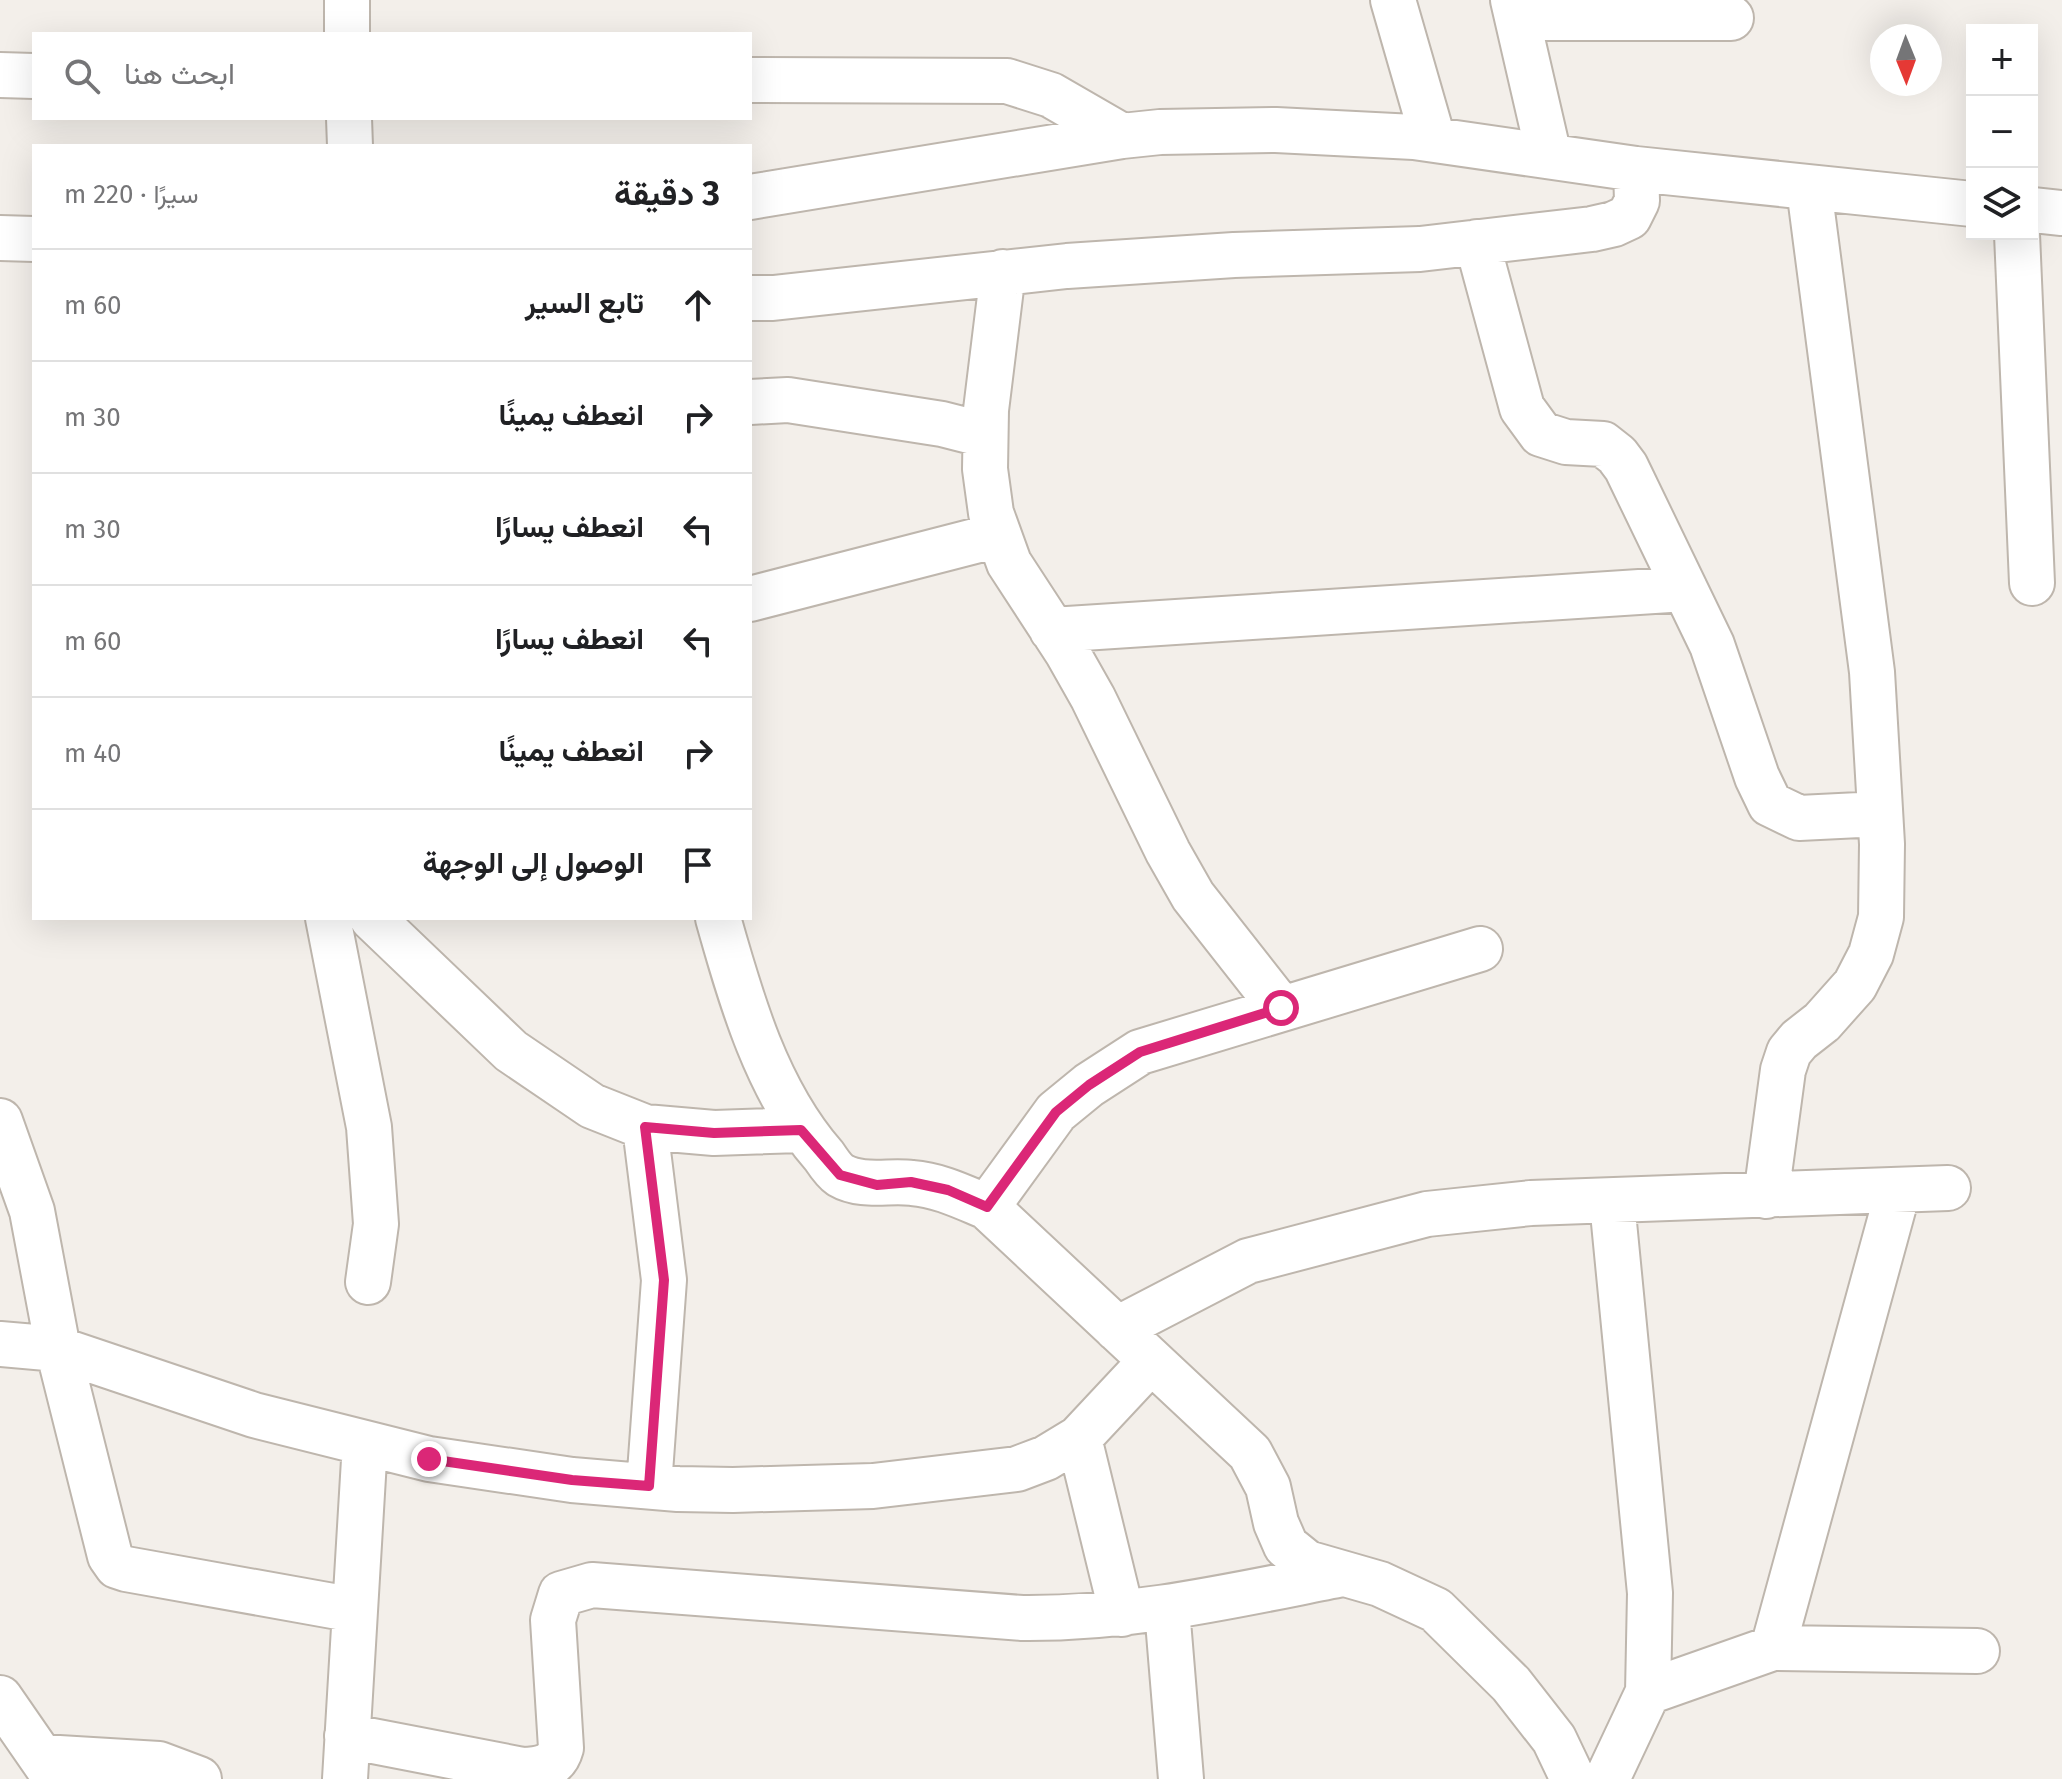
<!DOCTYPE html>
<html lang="ar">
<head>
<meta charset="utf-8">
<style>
	body { margin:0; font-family:"Fira Sans",Vazirmatn,sans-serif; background:#f2f2f2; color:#202124; direction:rtl }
	.controls { position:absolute; right:24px; top:24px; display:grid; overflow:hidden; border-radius:0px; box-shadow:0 8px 32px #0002 }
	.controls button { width:72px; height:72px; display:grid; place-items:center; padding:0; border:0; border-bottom:2px solid #e0e0e0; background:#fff; color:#202124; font:40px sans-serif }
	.compass { position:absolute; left:1870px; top:24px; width:72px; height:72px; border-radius:50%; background:#fff; box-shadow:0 8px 32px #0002; rotate:179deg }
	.stop { position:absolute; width:24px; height:24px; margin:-18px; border:6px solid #db2777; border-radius:50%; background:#fff }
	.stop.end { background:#db2777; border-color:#fff; box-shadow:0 2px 8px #0008 }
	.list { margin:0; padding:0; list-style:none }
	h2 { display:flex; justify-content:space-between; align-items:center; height:104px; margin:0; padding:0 32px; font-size:34px }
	h2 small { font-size:26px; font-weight:400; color:#757577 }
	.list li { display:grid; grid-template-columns:52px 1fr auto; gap:24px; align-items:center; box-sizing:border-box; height:112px; padding:0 32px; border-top:2px solid #e0e0e0 }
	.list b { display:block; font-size:30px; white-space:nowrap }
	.list em { font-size:26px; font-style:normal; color:#757577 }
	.icon { flex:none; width:44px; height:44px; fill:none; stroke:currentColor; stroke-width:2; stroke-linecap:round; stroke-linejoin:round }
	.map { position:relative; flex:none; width:2062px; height:1779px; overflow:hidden; direction:ltr }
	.search { position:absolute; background:#fff; box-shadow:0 8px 32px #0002; left:32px; top:32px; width:720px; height:88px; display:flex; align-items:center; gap:20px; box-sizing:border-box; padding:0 28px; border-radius:0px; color:#757577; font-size:30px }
	.panel { position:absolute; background:#fff; box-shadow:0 8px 32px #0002; left:32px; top:144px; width:720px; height:776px; border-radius:0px; direction:rtl }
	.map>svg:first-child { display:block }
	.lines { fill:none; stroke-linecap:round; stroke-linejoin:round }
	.street-casing { stroke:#beb6ad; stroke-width:48 }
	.street { stroke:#fff; stroke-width:44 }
	.route { stroke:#db2777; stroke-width:10 }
</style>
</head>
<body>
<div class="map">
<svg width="2062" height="1779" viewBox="0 0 2062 1779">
	<rect width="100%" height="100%" fill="#f3efea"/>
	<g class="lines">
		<g class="street-casing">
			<path id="street" d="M347,0V34
				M1393,0L1433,139
				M1513,0L1549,156
				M1518,18H1731
				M0,75L34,76
				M750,80L1007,81L1051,95L1122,136
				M349,118L350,146
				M750,197L1122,136L1160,132L1276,130L1414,137L1636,169L1972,204
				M2032,210L2062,213
				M2017,234L2032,583
				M0,238L34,239
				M1477,242L1522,408L1541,434L1566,442L1603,444L1617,455L1626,467L1712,645L1757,777L1770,804L1799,818L1880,814
				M1003,272L986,410L985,469L991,513L1009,563L1067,652L1093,698L1168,852L1193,896L1281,1008
				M750,298H773L1067,266L1234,255L1420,249L1592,229L1614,224L1629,217L1637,201L1636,169
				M750,402L788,400L942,424L985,435
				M750,599L998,535
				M1052,630L1685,589
				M328,918L369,1127L376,1224L368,1282
				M372,918L511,1051L592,1106L645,1127L714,1133L801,1130
				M718,918C741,1000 767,1091 824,1156C828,1162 834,1171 840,1175C862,1188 889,1180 912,1183C939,1185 963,1197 987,1207L1250,1453L1268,1487L1276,1523L1286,1546L1307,1563L1380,1584L1436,1610L1511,1684L1554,1739L1573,1779
				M0,1121L32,1211L58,1349L110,1556L117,1566L126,1569L355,1610
				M645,1127L664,1280L649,1486
				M1766,1196L1783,1070L1789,1052L1799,1040L1822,1022L1855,985L1871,954L1881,917L1882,844L1872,672L1809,188
				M987,1207L1056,1112L1089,1085L1140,1052L1480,949
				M1117,1329L1248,1261L1427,1214L1531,1203L1948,1188
				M0,1344L58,1349L254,1415L429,1459L572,1480L678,1489L733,1490L873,1486L1017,1469L1046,1458L1079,1438L1151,1361
				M1079,1438L1122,1614
				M1167,1609L1181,1779
				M1773,1648L1898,1191
				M1648,1692L1773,1648L1977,1651
				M0,1698L56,1779
				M347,1736L523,1770C541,1769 556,1767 561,1748L553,1620L561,1594L592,1585L1022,1618C1134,1619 1235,1595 1343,1574
				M42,1757L159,1764L199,1779
				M345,1779L365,1443
				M1607,1779L1648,1692L1650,1593L1612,1202"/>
		</g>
		<use href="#street" class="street"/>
	</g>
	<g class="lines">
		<path class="route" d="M429,1459L572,1480L649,1486L664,1280L645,1127L714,1133L801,1130L840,1175L877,1185L911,1182L948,1190L987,1207L1056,1112L1089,1085L1140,1052L1281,1008"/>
	</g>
</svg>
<div class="controls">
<button>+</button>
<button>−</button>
<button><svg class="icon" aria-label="layers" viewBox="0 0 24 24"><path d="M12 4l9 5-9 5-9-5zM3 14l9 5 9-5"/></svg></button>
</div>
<svg class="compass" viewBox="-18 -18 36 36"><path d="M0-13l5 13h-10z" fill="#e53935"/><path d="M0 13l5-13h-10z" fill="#757577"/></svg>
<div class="stop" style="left:1281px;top:1008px"></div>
<div class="stop end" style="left:429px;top:1459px"></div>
<div class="search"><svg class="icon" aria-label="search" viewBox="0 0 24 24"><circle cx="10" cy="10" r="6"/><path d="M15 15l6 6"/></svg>ابحث هنا</div>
<section class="panel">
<h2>3 دقيقة<small>سيرًا · 220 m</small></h2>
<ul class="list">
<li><svg class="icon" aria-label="ahead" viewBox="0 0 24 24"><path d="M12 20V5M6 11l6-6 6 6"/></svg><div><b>تابع السير</b></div><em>60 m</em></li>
<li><svg class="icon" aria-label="right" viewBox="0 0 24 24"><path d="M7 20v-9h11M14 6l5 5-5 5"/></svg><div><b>انعطف يمينًا</b></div><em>30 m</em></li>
<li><svg class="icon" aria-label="left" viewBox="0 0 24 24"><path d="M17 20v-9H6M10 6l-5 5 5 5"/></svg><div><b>انعطف يسارًا</b></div><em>30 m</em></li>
<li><svg class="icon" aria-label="left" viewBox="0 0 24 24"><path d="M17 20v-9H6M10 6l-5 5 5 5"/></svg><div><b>انعطف يسارًا</b></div><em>60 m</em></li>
<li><svg class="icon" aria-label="right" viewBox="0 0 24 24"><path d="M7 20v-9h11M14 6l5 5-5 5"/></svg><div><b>انعطف يمينًا</b></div><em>40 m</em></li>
<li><svg class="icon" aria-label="arrive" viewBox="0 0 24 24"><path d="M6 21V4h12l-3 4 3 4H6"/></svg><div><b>الوصول إلى الوجهة</b></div></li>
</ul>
</section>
</div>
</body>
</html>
